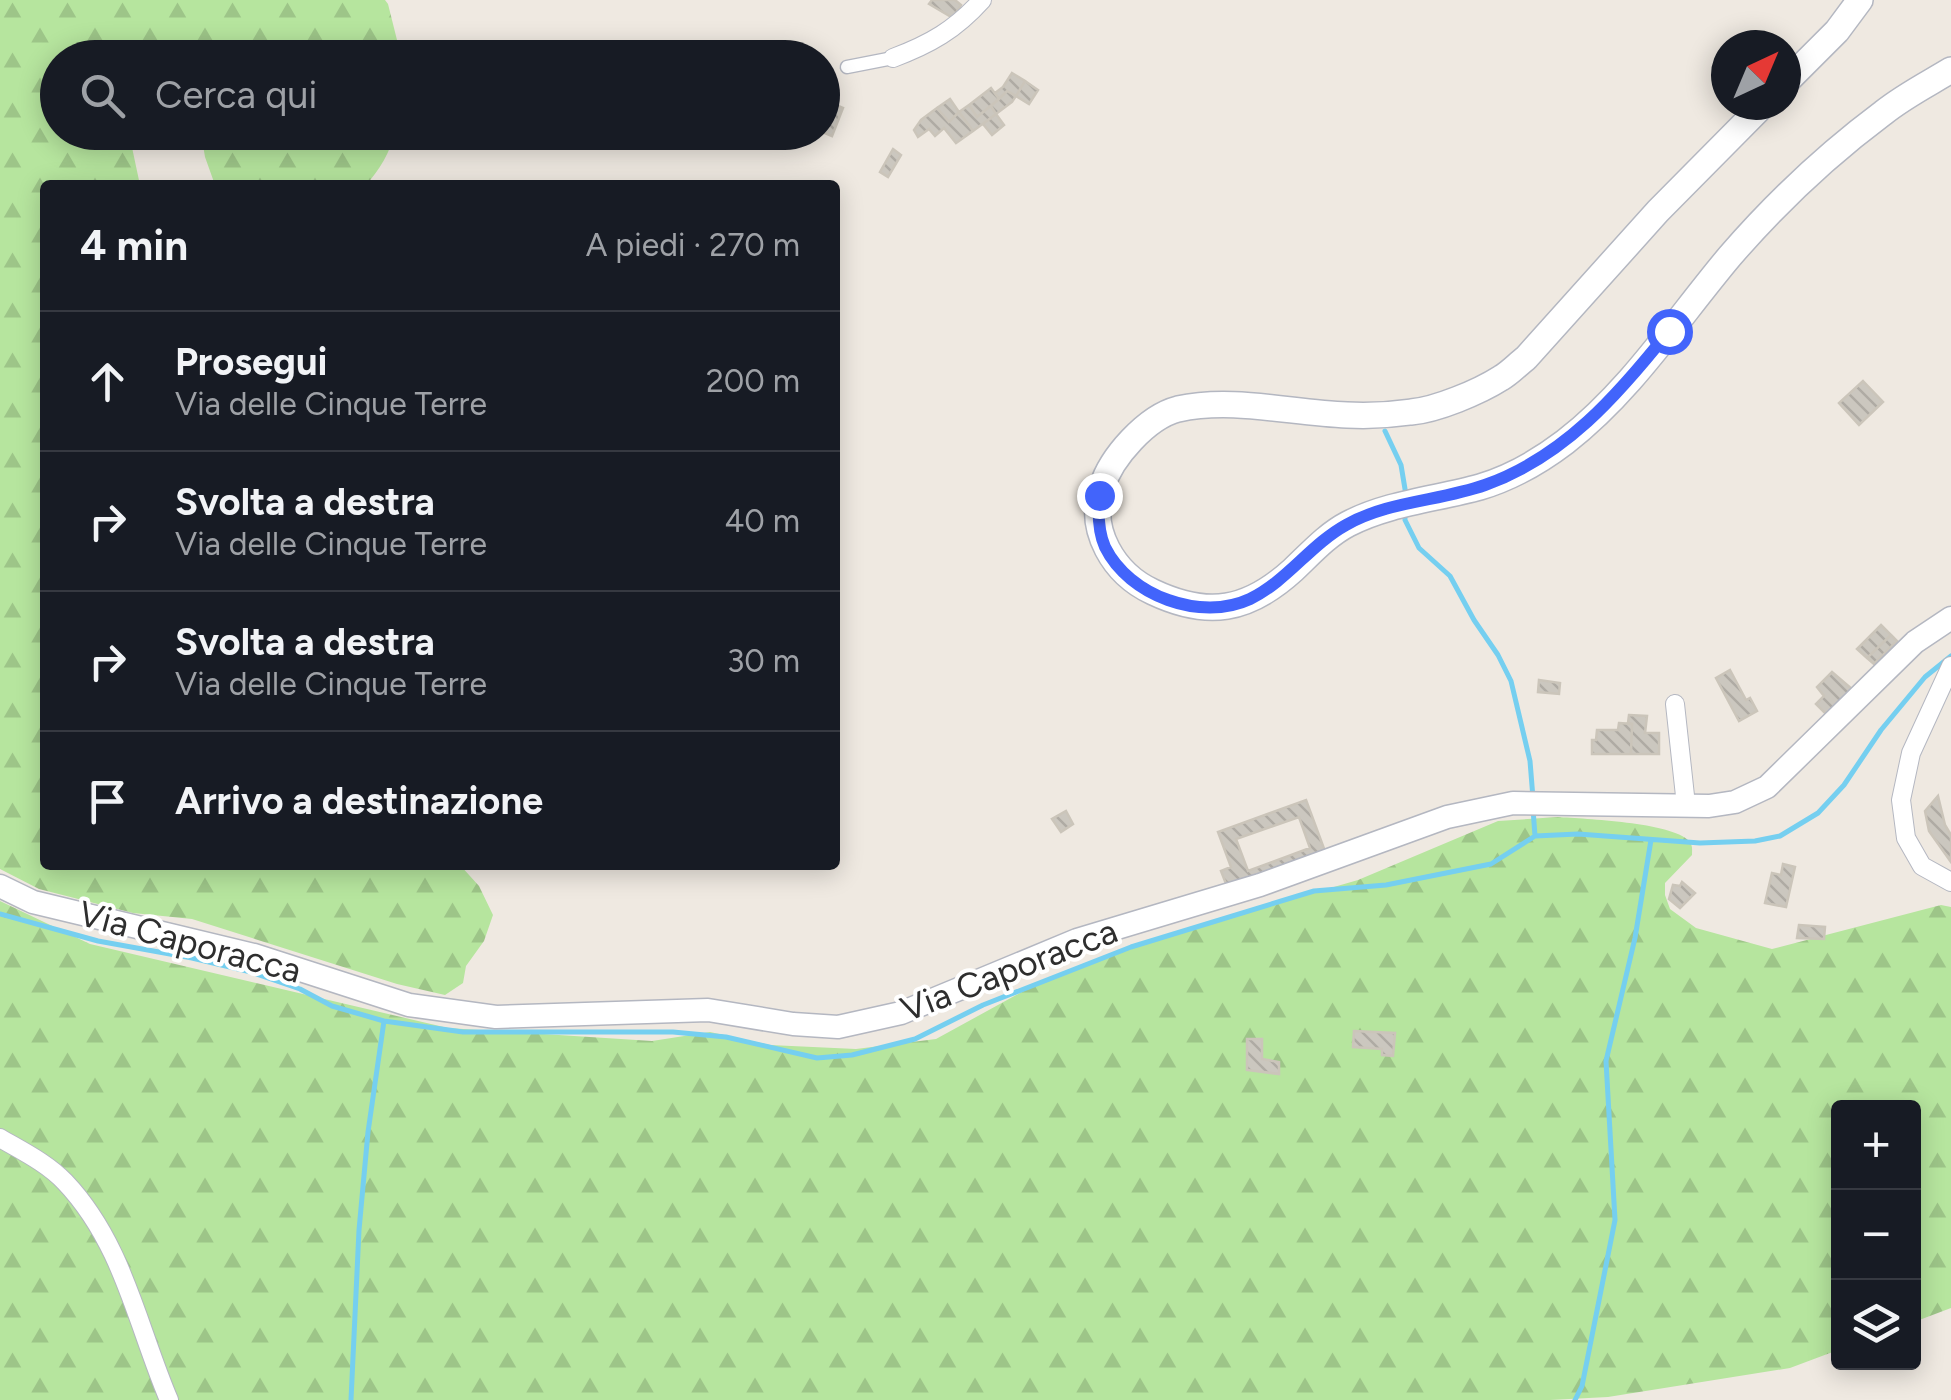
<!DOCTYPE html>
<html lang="it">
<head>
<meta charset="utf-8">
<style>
	body { margin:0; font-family:Figtree,sans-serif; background:#20242c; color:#f1f3f6 }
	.controls { position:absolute; right:30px; bottom:30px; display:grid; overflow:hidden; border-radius:10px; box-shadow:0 5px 25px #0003 }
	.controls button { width:90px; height:90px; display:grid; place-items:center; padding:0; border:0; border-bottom:2px solid #363941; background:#171b24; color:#f1f3f6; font:50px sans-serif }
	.compass { position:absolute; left:1711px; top:30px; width:90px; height:90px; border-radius:50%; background:#171b24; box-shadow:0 5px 25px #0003; rotate:44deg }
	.stop { position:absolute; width:30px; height:30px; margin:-22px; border:8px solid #4264fb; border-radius:50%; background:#fff }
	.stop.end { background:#4264fb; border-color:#fff; box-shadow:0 2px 10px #0008 }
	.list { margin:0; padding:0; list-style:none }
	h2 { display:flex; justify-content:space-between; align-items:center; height:130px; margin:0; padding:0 40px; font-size:42px }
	h2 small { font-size:32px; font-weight:400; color:#9ea1a6 }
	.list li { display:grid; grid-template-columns:65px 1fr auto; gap:30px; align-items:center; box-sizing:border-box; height:140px; padding:0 40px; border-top:2px solid #363941 }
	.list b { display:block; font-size:38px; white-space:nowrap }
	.list p { margin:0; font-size:32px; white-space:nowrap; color:#9ea1a6 }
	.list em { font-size:32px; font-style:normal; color:#9ea1a6 }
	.icon { flex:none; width:55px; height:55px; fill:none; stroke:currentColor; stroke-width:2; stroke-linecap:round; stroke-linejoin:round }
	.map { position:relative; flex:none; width:1951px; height:1400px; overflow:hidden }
	.search { position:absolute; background:#171b24; box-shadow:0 5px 25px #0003; left:40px; top:40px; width:800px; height:110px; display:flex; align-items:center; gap:25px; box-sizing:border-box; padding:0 35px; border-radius:55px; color:#9ea1a6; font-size:38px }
	.panel { position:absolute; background:#171b24; box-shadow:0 5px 25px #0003; left:40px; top:180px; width:800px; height:690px; border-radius:10px }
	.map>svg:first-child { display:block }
	.forest { fill:url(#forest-firs) }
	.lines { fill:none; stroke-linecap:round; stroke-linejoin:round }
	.stream { stroke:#75cff0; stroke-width:5 }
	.building { fill:url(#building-back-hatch); stroke:#cbc5ba; stroke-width:2.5; fill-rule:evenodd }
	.pedestrian-casing { stroke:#b4b7c1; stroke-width:15 }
	.minor-casing { stroke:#b4b7c1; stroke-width:20 }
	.tertiary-casing { stroke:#b4b7c1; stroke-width:25 }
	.secondary-casing { stroke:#b4b7c1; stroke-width:28 }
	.pedestrian { stroke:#fff; stroke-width:12 }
	.minor { stroke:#fff; stroke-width:18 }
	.tertiary { stroke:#fff; stroke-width:22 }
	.secondary { stroke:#fff; stroke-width:25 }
	.route { stroke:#4264fb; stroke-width:12 }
	.labels { text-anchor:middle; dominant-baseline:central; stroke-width:8; stroke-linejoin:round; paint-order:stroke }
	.street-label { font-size:35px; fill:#2e2e2e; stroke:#fff }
</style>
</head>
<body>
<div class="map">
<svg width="1951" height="1400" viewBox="0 0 1951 1400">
	<defs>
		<pattern id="forest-firs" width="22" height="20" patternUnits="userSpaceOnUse" patternTransform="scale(2.5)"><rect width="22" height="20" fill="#b6e59e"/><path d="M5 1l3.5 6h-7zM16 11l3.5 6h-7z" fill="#9dc588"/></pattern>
		<pattern id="building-back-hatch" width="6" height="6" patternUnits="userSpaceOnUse" patternTransform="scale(2.5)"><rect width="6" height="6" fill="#cbc7bf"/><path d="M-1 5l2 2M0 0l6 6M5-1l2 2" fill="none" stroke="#afaba4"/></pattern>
	</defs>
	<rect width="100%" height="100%" fill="#efe9e1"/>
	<path class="forest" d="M0,0H385L388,4L399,48V57L58,58V132L133,133L130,138L140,185H45V865H460L479,886L493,915L484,941L466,966L463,983L445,995L397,984L192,919L133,913L39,889L0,869Z
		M201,133V132L394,133C391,152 379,170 366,185H215L205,157Z
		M1558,817C1585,819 1671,822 1689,841C1693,846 1692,849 1692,855L1665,883V895L1670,909L1696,928L1772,949L1941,905L1951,907V1308L1914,1322V1108H1838V1350L1790,1368L1608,1397L1550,1400H0V901L90,944L448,1028L652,1041L710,1032L770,1045L856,1049L936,1039L1029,988L1151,940L1358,880L1498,821Z"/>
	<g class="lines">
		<path class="stream" d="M1385,431L1401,465L1406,495
			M1405,511V520L1419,548L1450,576L1474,620L1498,655L1511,681L1530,761L1533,798
			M1533,809L1535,836
			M0,914L98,941L192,958L251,972L300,989L332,1006L384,1021L463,1032H673L726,1037L817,1058L852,1055L915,1039L983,1005L1131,947L1314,891L1386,885L1491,864L1535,836L1578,834L1700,843L1755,841L1780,836L1818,813L1844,785L1881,730L1925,677L1951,656
			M351,1400L359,1230L368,1132L384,1021
			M1575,1400L1582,1386L1615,1220L1606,1061L1635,938L1651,840"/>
	</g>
	<path class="building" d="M932,0H955L961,5L953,18L929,4Z
		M1012,73L1025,81L1016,96L1007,91L999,99L995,93L1003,87Z
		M1025,81L1038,90L1029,104L1016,96Z
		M991,88L999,99L977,117L969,105Z
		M1007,91L1016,96L1012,102L996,114L991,106Z
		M822,99L843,108L832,136L822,132Z
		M950,99L959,112L949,122L937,108Z
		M969,105L977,117L991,106L996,114L973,131L959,112Z
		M937,108L949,122L959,112L973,131L956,143L944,128L935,136L929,129L918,137L914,130L921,120Z
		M996,114L1004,125L992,135L983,124Z
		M893,149L901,155L888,177L880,172Z
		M1863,381L1883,402L1859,425L1839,403Z
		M1881,625L1891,635L1867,658L1857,649Z
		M1891,635L1897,641L1874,664L1867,658Z
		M1730,670L1746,700L1750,698L1757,711L1739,721L1716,678Z
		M1832,672L1852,689L1827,715L1816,704L1824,696L1817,687Z
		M1539,680L1560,683L1559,694L1538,692Z
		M1629,715L1647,716L1645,733H1659V754H1631L1632,724L1628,723Z
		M1619,723L1632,724L1631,754H1592V740H1596L1597,730H1618Z
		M1938,796L1945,825L1951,835V862L1929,831L1925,811Z
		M1306,800L1326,854L1228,889L1221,871L1231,867L1218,832ZM1299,817L1310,848L1248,871L1236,839Z
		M1066,811L1073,824L1061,832L1052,819Z
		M1783,864L1795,867L1786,907L1765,903L1772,873L1781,875Z
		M1682,882L1695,893L1680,908L1669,899L1673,885L1680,886Z
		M1799,925L1825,927L1824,939L1797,938Z
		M1354,1031L1395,1033L1393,1056L1382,1055V1049L1353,1047Z
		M1247,1039H1262V1059L1279,1062V1074L1247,1070Z"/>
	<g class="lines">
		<g class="pedestrian-casing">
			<path id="pedestrian" d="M847,67L893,58"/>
		</g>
		<g class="minor-casing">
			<path id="minor" d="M893,58C930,44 955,30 982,0
				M1951,666L1911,753L1901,800L1906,838L1922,866L1951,882
				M1675,704L1686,805
				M0,1138C22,1151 47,1163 65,1182C123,1243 137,1325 169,1400"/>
		</g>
		<g class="tertiary-casing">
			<path id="tertiary" d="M0,886L33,902L254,955L409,1005L496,1017L708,1010L793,1024L838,1027L901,1013L1077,940L1260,885L1447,817L1513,803L1709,806L1735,802L1767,787L1915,642L1951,618"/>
		</g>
		<g class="secondary-casing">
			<path id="secondary" d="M1786,82L1837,31L1860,0
				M1763,105L1658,211L1526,358C1518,364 1510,373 1501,378C1479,392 1436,410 1411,412C1390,415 1368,416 1347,415C1291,413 1233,397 1178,409C1147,417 1111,457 1102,487C1087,530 1114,574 1153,592C1208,618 1248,611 1293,570C1311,553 1327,535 1348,524C1388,503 1437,499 1480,487C1510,478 1540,461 1565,442C1631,391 1677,319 1730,256C1775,204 1828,154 1883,113C1904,96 1928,84 1951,70"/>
		</g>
		<use href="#pedestrian" class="pedestrian"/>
		<use href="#minor" class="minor"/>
		<use href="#tertiary" class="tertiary"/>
		<use href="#secondary" class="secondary"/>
	</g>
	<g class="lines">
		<path class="route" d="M1099,495C1098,511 1098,532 1105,547C1129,596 1201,622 1250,599C1287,581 1310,545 1346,525C1388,501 1440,501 1485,485C1564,457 1618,395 1669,331"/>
	</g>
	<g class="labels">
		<g class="street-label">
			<text transform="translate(190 942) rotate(15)">Via Caporacca</text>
			<text transform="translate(1009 970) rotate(-21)">Via Caporacca</text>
		</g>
	</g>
</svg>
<div class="controls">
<button>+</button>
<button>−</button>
<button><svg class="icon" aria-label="layers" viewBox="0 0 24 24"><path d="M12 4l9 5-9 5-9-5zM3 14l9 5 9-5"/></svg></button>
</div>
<svg class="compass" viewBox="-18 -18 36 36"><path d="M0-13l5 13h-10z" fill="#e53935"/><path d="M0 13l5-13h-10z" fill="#9ea1a6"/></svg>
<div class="stop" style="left:1669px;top:331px"></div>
<div class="stop end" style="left:1099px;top:495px"></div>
<div class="search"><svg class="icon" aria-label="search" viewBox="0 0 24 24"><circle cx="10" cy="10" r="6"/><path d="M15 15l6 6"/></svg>Cerca qui</div>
<section class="panel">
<h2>4 min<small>A piedi · 270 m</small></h2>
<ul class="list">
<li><svg class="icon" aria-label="ahead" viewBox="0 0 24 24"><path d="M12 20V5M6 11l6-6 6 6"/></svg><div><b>Prosegui</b><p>Via delle Cinque Terre</p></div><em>200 m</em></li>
<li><svg class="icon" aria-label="right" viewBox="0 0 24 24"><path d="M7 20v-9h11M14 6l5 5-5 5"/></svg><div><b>Svolta a destra</b><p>Via delle Cinque Terre</p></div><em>40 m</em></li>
<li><svg class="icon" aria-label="right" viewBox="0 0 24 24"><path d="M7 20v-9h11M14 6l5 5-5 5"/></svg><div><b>Svolta a destra</b><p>Via delle Cinque Terre</p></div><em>30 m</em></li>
<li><svg class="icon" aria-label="arrive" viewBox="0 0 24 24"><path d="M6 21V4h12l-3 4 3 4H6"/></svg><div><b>Arrivo a destinazione</b></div></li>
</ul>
</section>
</div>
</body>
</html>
